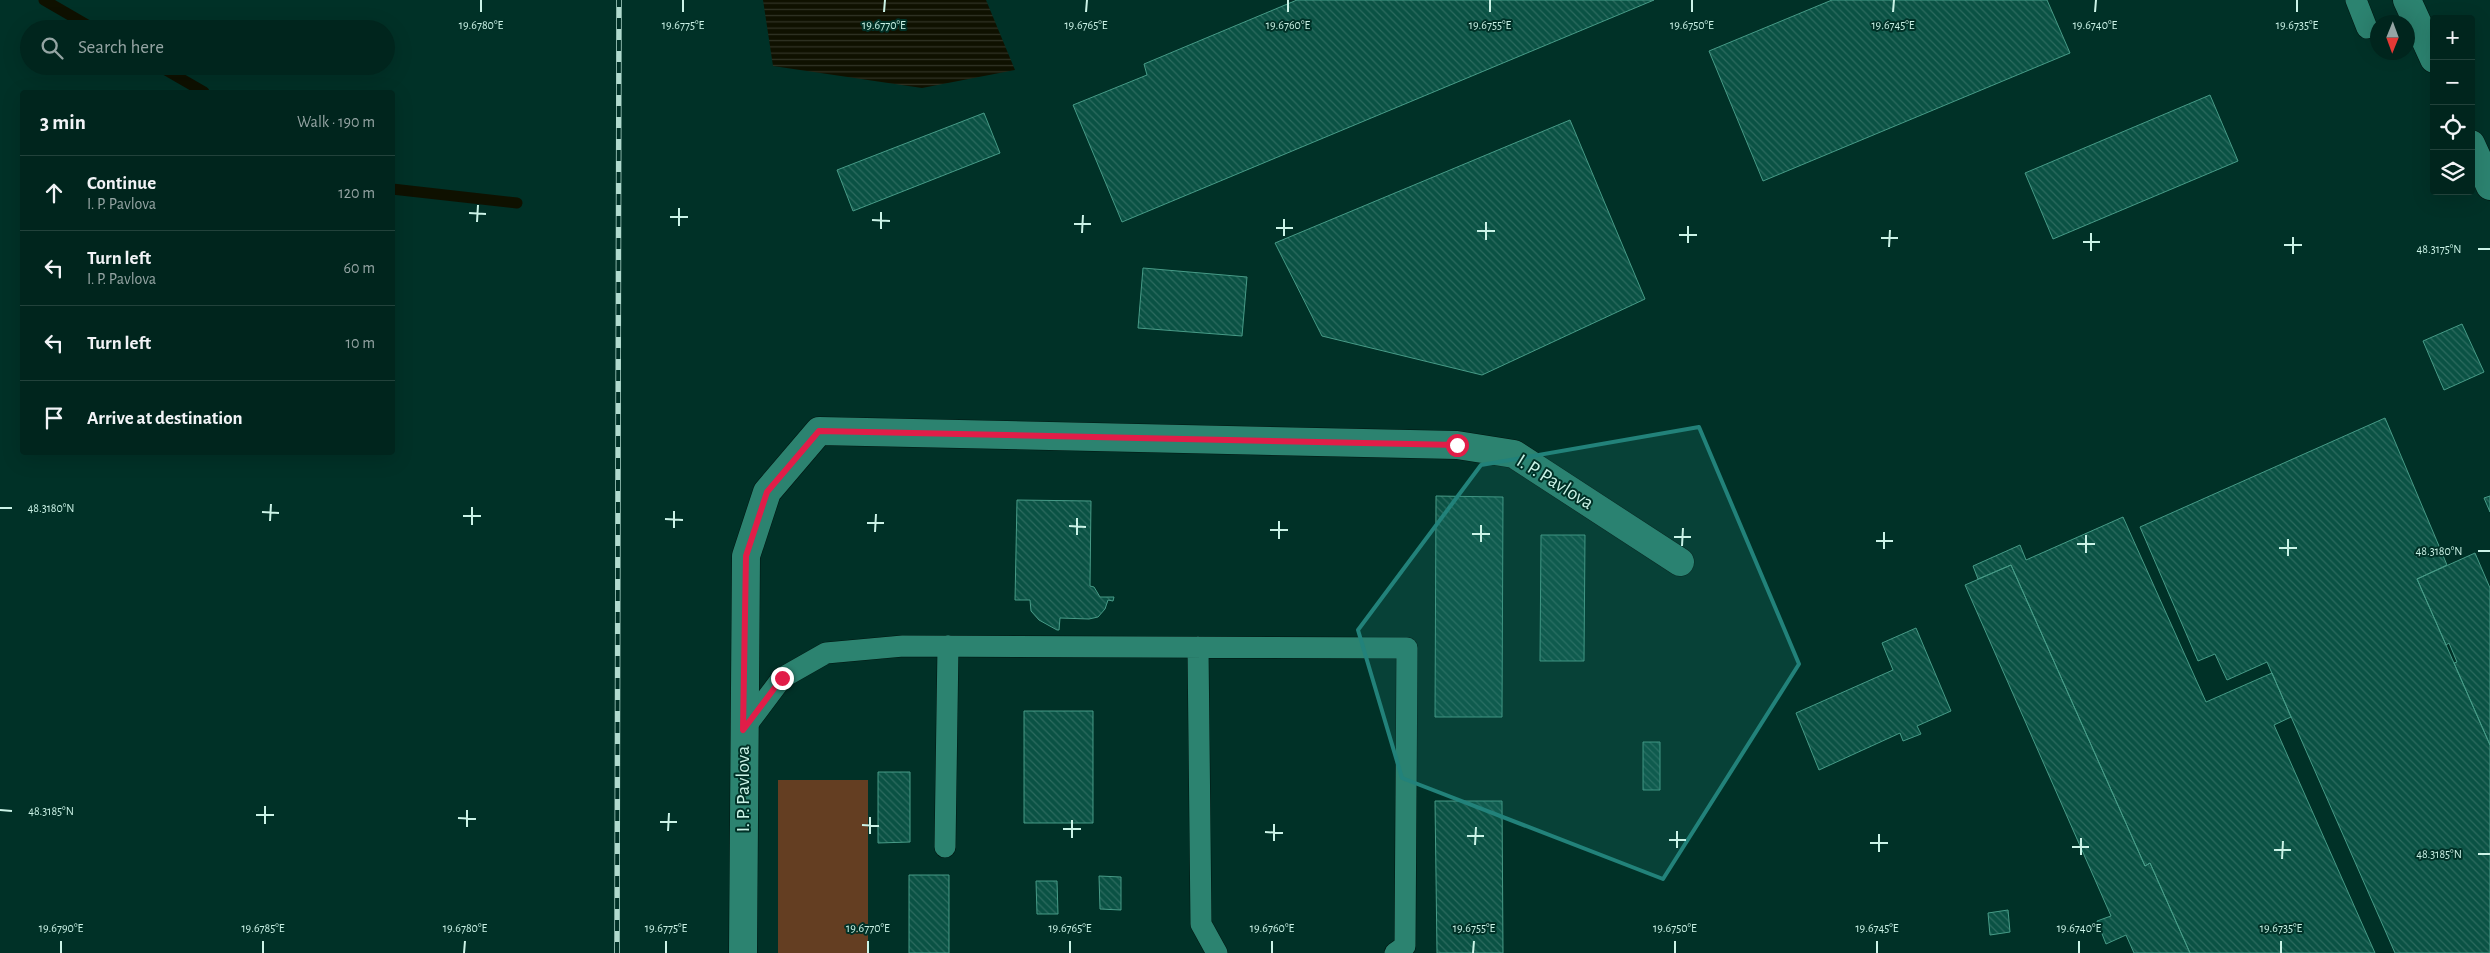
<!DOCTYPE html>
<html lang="en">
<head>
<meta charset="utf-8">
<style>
	body { margin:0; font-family:"Alegreya Sans",sans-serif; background:#0a2d26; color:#f1f3f6 }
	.controls { position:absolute; right:15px; top:15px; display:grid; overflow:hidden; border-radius:5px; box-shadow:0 5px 20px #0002 }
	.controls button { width:45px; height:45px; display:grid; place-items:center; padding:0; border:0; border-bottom:1px solid #22423b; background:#00251d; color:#f1f3f6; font:25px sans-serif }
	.compass { position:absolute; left:2370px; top:15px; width:45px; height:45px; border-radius:50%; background:#00251d; box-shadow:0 5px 20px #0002; rotate:181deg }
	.stop { position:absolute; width:15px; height:15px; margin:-11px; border:4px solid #e11d48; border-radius:50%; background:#fff }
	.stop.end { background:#e11d48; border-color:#fff; box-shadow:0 1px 5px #0008 }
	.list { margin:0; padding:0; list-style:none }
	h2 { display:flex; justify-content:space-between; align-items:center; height:65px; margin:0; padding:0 20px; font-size:21px }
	h2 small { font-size:16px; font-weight:400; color:#95a5a4 }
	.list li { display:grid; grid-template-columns:32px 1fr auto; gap:15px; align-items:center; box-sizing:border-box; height:75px; padding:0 20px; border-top:1px solid #22423b }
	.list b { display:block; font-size:19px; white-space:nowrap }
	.list p { margin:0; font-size:16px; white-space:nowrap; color:#95a5a4 }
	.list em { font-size:16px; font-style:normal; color:#95a5a4 }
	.icon { flex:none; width:28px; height:28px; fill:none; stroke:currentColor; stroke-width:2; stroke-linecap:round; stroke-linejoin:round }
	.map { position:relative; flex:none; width:2490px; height:953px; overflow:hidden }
	.search { position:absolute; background:#00251d; box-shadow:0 5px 20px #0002; left:20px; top:20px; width:375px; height:55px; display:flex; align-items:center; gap:12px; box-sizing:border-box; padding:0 18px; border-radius:28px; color:#95a5a4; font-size:19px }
	.panel { position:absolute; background:#00251d; box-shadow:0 5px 20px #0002; left:20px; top:90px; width:375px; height:365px; border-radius:5px }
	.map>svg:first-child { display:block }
	.park { fill:#643e22 }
	.water { fill:url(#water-rules) }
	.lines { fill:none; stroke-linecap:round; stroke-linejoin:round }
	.stream { stroke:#0f1100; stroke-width:11 }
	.building { fill:url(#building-back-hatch); stroke:#479b87 }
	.service-casing { stroke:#001611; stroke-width:22 }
	.minor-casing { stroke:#001611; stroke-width:29 }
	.tertiary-casing { stroke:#001611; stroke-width:29 }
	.service { stroke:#2c8370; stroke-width:21 }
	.minor { stroke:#2c8370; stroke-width:28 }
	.tertiary { stroke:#2c8370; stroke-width:28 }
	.rail-casing { stroke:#b0dace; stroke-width:5.5 }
	.rail { stroke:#003127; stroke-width:4; stroke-dasharray:11; stroke-linecap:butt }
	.route { stroke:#e11d48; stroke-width:6 }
	.marked { fill:#22827a; fill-opacity:0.2; stroke:#22827a; stroke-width:4; stroke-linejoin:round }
	.ticks { fill:none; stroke:#cbf3e7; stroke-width:2 }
	.labels { text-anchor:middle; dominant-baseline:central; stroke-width:4; stroke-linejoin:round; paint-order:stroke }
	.street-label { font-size:20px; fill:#cbf3e7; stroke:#003127 }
	.ticks-label { font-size:12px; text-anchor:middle; fill:#cbf3e7; stroke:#003127; stroke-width:4; stroke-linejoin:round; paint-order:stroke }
</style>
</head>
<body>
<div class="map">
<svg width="2490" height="953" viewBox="0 0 2490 953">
	<defs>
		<pattern id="water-rules" width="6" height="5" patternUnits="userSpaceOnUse" patternTransform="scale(1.25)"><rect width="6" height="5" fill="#0f1100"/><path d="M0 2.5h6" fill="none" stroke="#313425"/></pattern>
		<pattern id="building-back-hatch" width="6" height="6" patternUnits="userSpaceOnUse" patternTransform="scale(1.25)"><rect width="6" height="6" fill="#0a5244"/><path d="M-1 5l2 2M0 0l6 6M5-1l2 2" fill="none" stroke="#2c6b5f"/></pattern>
	</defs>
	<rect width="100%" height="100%" fill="#003127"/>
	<path class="park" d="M778,780H868V953H778Z"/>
	<path class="water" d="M763,0H986L1015,70L922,88L773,66Z"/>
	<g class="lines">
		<path class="stream" d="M44,0L94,29
			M159,66L204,92
			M392,189L517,203"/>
	</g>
	<path class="building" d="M1297,0H1654L1122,222L1073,105L1147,75L1144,64Z
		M1832,0H2047L2070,53L1763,181L1709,51Z
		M2210,95L2238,161L2053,239L2025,173Z
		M984,113L1000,153L853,211L837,170Z
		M1570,120L1645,299L1482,375L1322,336L1275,243Z
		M1143,268L1247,277L1242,336L1138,328Z
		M2462,324L2484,372L2444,390L2423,341Z
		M2385,418L2447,565L2417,579L2490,745V953H2395L2267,662L2227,680L2215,654L2198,661L2140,527Z
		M1436,496L1503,497L1502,717H1435Z
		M2490,496V512L2484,498Z
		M1017,500L1091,501L1090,586L1094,587L1100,597H1114L1113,601L1108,600L1105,609L1098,617L1089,619L1060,618L1059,630H1057L1039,620L1031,611L1030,600H1015Z
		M2123,517L2206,702L2272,673L2291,717L2274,725L2375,953H2190L2150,863L2145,866L2011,565L1978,579L1973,566L2020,545L2026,560Z
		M1541,535H1585L1584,661H1540Z
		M2475,553L2490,588V745L2454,663L2457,662L2449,643L2446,645L2417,579Z
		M2011,565L2145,866L2150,863L2190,953H2134L2126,935L2106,944L2097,921L2111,916L1965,585Z
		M1916,628L1951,711L1917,726L1921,734L1903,741L1900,733L1819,770L1796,713L1893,670L1882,643Z
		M1024,711H1093V823H1024Z
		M1643,742H1660V790H1643Z
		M878,772H910V842L878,843Z
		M1435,801H1502L1503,953H1437Z
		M909,875H949V953H909Z
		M1099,876L1121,877V910L1100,909Z
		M1036,881H1057L1058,914H1037Z
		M2008,910L2010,932L1990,935L1988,913Z"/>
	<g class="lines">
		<g class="service-casing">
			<path id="service" d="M2356,0L2367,28
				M1198,647L1201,924L1217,953
				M743,730L782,678L826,653L903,646L1407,648L1405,946L1395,953
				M945,847L948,646"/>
		</g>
		<g class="minor-casing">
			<path id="minor" d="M743,953L746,556L767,492L819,431L1457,445L1514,454L1680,562"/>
		</g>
		<g class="tertiary-casing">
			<path id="tertiary" d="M2407,0L2434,59
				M2471,144L2490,186"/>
		</g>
		<use href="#service" class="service"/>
		<use href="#minor" class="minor"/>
		<use href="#tertiary" class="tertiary"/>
		<g class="rail-casing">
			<path id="rail" d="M617,953L619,0"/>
		</g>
		<use href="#rail" class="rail"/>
	</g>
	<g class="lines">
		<path class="route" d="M782,678L743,730L746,556L767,492L819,431L1457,445"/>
	</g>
	<path class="marked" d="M1699,427L1799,664L1663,879L1402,778L1358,630L1481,465Z"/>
	<path class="ticks" d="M481,12V0M683,12V0M884,12L885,0M1086,12L1087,0M1288,12V0M1490,12V0M1692,12V0M1893,12L1894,0M2095,12L2096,0M2297,12V0M469,213L486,214M670,217H688M872,220L890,221M477,222L478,205M1074,224H1091M679,226V208M1276,228H1293M881,229V212M1477,231H1495M1082,233L1083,215M1679,235H1697M1284,236V219M1881,238H1898M1486,240V222M2083,242H2100M1688,243V226M2284,245H2302M1889,247L1890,230M2478,249H2490M2091,251V233M2293,254V237M0,508H12M262,512L279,513M463,516H481M665,519L683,520M270,521L271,504M867,523H884M472,525V507M1069,526L1086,527M674,528V511M1270,530H1288M875,532L876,514M1472,534H1490M1077,535V518M1674,537H1691M1279,539V521M1876,541H1893M1481,542V525M2077,544H2095M1682,546L1683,528M2279,548H2297M1884,549V532M2478,551H2490M2086,553V535M2288,556V539M0,810L12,811M256,815H274M458,818L476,819M660,822H677M265,824V806M862,825L879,826M467,827V810M1063,829H1081M668,831L669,813M1265,832L1283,833M870,834V817M1467,836H1484M1072,838V820M1669,840H1686M1274,841V824M1870,843H1888M1475,845L1476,827M2072,847H2089M1677,848V831M2274,850H2291M1879,852V834M2478,854H2490M2081,855V838M2282,859L2283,841M61,953V941M263,953V941M464,953L465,941M666,953V941M868,953V941M1070,953V941M1272,953V941M1473,953L1474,941M1675,953V941M1877,953V941M2079,953V941M2281,953V941"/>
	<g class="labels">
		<g class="street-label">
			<text transform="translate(1555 482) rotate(32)">I. P. Pavlova</text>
			<text transform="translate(743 789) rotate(-90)">I. P. Pavlova</text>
		</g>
	</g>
	<g class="ticks-label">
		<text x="481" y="29">19.6780°E</text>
		<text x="683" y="29">19.6775°E</text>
		<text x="884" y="29">19.6770°E</text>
		<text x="1086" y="29">19.6765°E</text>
		<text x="1288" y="29">19.6760°E</text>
		<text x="1490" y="29">19.6755°E</text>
		<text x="1692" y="29">19.6750°E</text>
		<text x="1893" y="29">19.6745°E</text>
		<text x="2095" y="29">19.6740°E</text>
		<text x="2297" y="29">19.6735°E</text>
		<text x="2439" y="253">48.3175°N</text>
		<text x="51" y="512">48.3180°N</text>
		<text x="2439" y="555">48.3180°N</text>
		<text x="51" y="815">48.3185°N</text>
		<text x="2439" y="858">48.3185°N</text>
		<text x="61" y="932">19.6790°E</text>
		<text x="263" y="932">19.6785°E</text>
		<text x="465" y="932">19.6780°E</text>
		<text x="666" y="932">19.6775°E</text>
		<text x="868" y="932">19.6770°E</text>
		<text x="1070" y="932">19.6765°E</text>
		<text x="1272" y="932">19.6760°E</text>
		<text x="1474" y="932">19.6755°E</text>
		<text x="1675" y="932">19.6750°E</text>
		<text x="1877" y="932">19.6745°E</text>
		<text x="2079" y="932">19.6740°E</text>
		<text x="2281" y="932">19.6735°E</text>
	</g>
</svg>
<div class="controls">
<button>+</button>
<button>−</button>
<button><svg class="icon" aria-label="locate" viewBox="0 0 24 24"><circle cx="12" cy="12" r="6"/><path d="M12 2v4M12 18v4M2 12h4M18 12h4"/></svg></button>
<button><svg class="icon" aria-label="layers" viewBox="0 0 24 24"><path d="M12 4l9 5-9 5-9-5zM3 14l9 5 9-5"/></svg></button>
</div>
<svg class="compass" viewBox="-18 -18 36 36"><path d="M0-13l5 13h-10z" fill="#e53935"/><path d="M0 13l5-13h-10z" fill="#95a5a4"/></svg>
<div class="stop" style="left:1457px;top:445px"></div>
<div class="stop end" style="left:782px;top:678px"></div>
<div class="search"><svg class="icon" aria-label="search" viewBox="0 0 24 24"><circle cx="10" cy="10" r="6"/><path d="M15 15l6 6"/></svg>Search here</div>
<section class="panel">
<h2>3 min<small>Walk · 190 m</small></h2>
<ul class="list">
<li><svg class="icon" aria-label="ahead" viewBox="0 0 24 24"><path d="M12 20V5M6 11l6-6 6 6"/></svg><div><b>Continue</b><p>I. P. Pavlova</p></div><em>120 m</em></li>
<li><svg class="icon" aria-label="left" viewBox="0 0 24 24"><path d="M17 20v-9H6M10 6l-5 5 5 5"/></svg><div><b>Turn left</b><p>I. P. Pavlova</p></div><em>60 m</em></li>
<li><svg class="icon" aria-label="left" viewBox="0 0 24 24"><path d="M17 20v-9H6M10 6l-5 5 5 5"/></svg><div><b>Turn left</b></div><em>10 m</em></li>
<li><svg class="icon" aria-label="arrive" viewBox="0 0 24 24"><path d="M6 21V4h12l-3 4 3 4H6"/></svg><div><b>Arrive at destination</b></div></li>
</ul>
</section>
</div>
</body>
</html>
